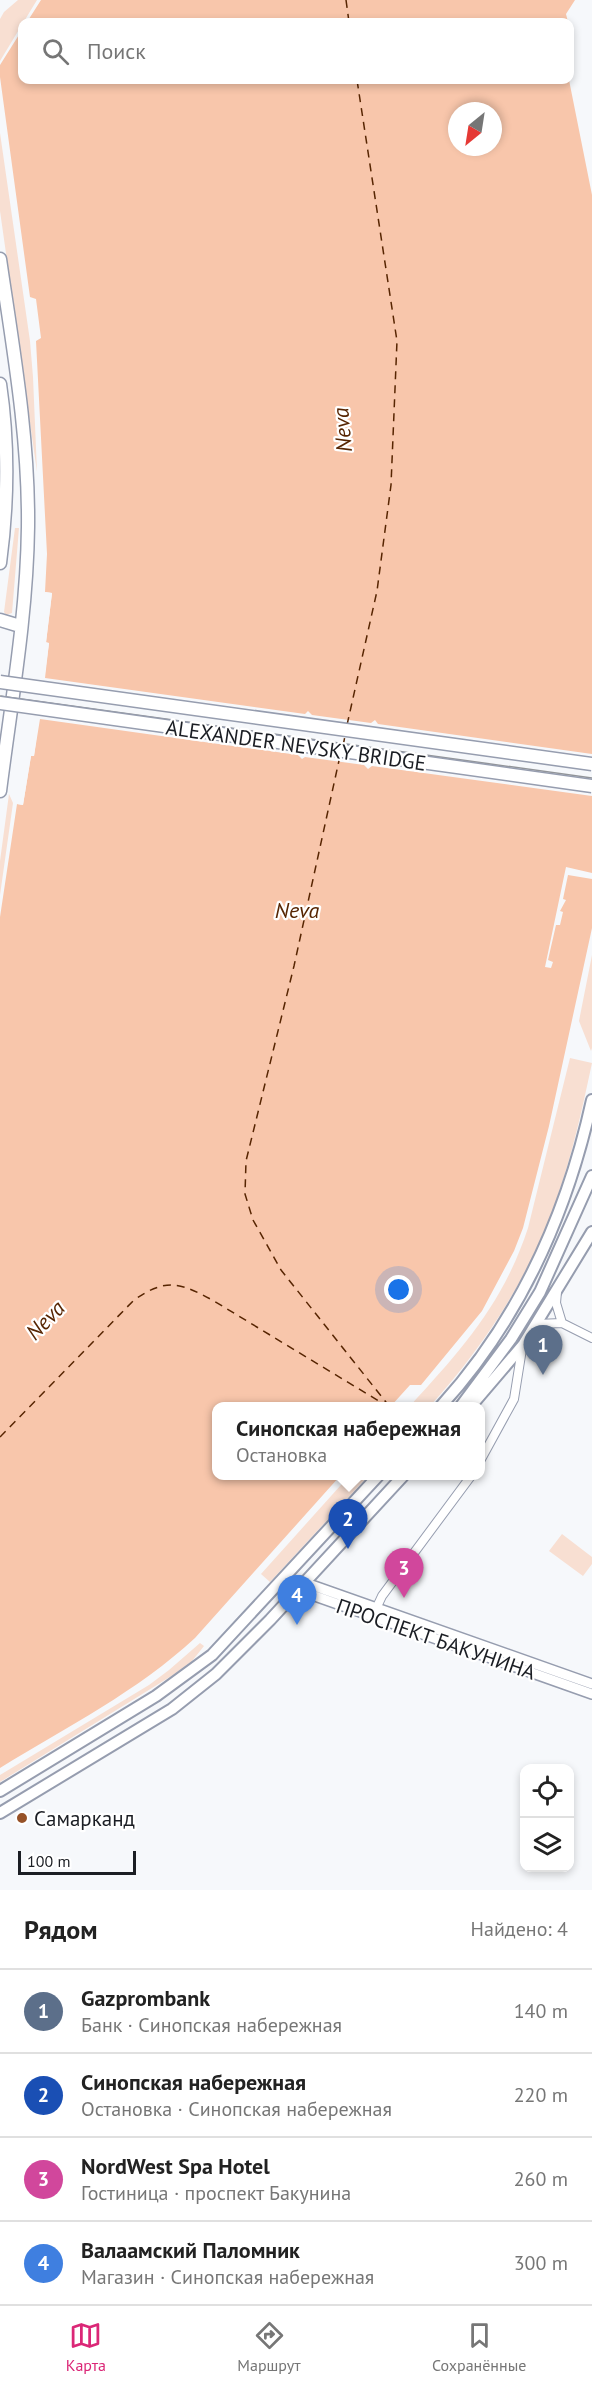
<!DOCTYPE html>
<html lang="ru">
<head>
<meta charset="utf-8">
<style>
	body { margin:0; font-family:"PT Sans",sans-serif; background:#f6f6f6; color:#222 }
	.controls { position:absolute; right:18px; bottom:18px; display:grid; overflow:hidden; border-radius:12px; box-shadow:0 3px 9px #0003 }
	.controls button { width:54px; height:54px; display:grid; place-items:center; padding:0; border:0; border-bottom:2px solid #e0e0e0; background:#fff; color:#222; font:30px sans-serif }
	.compass { position:absolute; left:448px; top:102px; width:54px; height:54px; border-radius:50%; background:#fff; box-shadow:0 3px 9px #0003; rotate:210deg }
	.scale { position:absolute; left:18px; bottom:15px; width:118px; box-sizing:border-box; padding-left:6px; border:3px solid #1b1e24; border-top:0; font-size:16px; line-height:21px; white-space:nowrap; color:#1b1e24; -webkit-text-stroke:4px #fff; paint-order:stroke }
	.you { position:absolute; left:399px; top:1290px; width:21px; height:21px; margin:-15px; border:4px solid #fff; border-radius:50%; background:#1a73e8; box-shadow:0 0 0 9px #1a73e833 }
	.badge { display:grid; place-items:center; width:39px; height:39px; border-radius:50%; background:#db2777; color:#fff; font-size:20px; font-weight:700 }
	.pin { position:absolute; translate:-50% -50px; filter:drop-shadow(0 2px 3px #0008) }
	.pin::after { content:''; position:absolute; top:32px; width:21px; height:18px; background:inherit; clip-path:polygon(0 0,100% 0,50% 100%) }
	.popup { position:absolute; left:212px; top:1402px; width:273px; height:78px; box-sizing:border-box; display:grid; place-content:center; border-radius:12px; background:#fff; filter:drop-shadow(0 2px 4px #0005); font-size:20px; white-space:nowrap; color:#767676 }
	.popup b { font-size:22px; color:#222 }
	.popup::after { content:''; position:absolute; left:50%; top:100%; margin-left:-12px; border:12px solid transparent; border-top-color:#fff }
	.list { margin:0; padding:0; list-style:none }
	h2 { display:flex; justify-content:space-between; align-items:center; height:78px; margin:0; padding:0 24px; font-size:26px }
	h2 small { font-size:20px; font-weight:400; color:#767676 }
	.list li { display:grid; grid-template-columns:39px 1fr auto; gap:18px; align-items:center; box-sizing:border-box; height:84px; padding:0 24px; border-top:2px solid #e0e0e0 }
	.list b { display:block; font-size:22px; white-space:nowrap }
	.list p { margin:0; font-size:20px; white-space:nowrap; color:#767676 }
	.list em { font-size:20px; font-style:normal; color:#767676 }
	.icon { flex:none; width:33px; height:33px; fill:none; stroke:currentColor; stroke-width:2; stroke-linecap:round; stroke-linejoin:round }
	.map { position:relative; flex:none; width:592px; height:1890px; overflow:hidden }
	.search { position:absolute; background:#fff; box-shadow:0 3px 9px #0003; left:18px; right:18px; top:18px; height:66px; display:flex; align-items:center; gap:15px; box-sizing:border-box; padding:0 21px; border-radius:12px; color:#767676; font-size:22px }
	.sheet { height:414px; background:#fff }
	nav { display:flex; justify-content:space-around; align-items:center; box-sizing:border-box; height:84px; border-top:2px solid #e0e0e0; background:#fff; font-size:16px; color:#767676 }
	nav a { display:grid; justify-items:center; gap:3px }
	nav .on { color:#db2777 }
	.map>svg:first-child { display:block }
	.green { fill:#f8dfd2 }
	.water { fill:#f8c6ab; fill-rule:evenodd }
	.pier { fill:#f6f8fb }
	.lines { fill:none; stroke-linecap:round; stroke-linejoin:round }
	.ferry { stroke:#572502; stroke-width:1.5; stroke-dasharray:8 6; stroke-linecap:butt }
	.minor-casing { stroke:#969daf; stroke-width:10 }
	.tertiary-casing { stroke:#969daf; stroke-width:12 }
	.secondary-casing { stroke:#969daf; stroke-width:14 }
	.primary-casing { stroke:#969daf; stroke-width:15 }
	.minor { stroke:#fff; stroke-width:8 }
	.tertiary { stroke:#fff; stroke-width:9 }
	.secondary { stroke:#fff; stroke-width:10 }
	.primary { stroke:#fff; stroke-width:12 }
	.tram { stroke:#929599; stroke-width:1.5 }
	.primary-bridge-casing { stroke:#969daf; stroke-width:15; stroke-linecap:butt }
	.primary-bridge { stroke:#fff; stroke-width:12 }
	.poi-dot { fill:#965127; stroke:#fff; stroke-width:2 }
	.labels { text-anchor:middle; dominant-baseline:central; stroke-width:4.5; stroke-linejoin:round; paint-order:stroke }
	.street-label { font-size:21px; fill:#1b1e24; stroke:#fff }
	.poi-label { font-size:21px; fill:#1b1e24; stroke:#fff; text-anchor:start }
	.water-label { font-size:22px; font-style:italic; fill:#572502; stroke:#fff }
</style>
</head>
<body>
<div class="map">
<svg width="592" height="1890" viewBox="0 0 592 1890">
	<rect width="100%" height="100%" fill="#f6f8fb"/>
	<path class="green" d="M18,0H37L0,61V19L4,12Z
		M0,133L30,341L33,377L37,472L0,211Z
		M15,528H19L12,613L6,615L4,612Z
		M9,794L13,803L0,895V861Z
		M592,955V1048L591,1051L579,1021Z
		M570,1058L592,1063C582,1110 572,1156 556,1201C529,1278 484,1346 430,1406H410C462,1349 503,1304 528,1228Z
		M349,1476H368L270,1582L261,1574Z
		M562,1534L592,1557V1564L583,1576L549,1551Z
		M200,1643L204,1646L192,1661L173,1675L0,1782V1775L149,1685L169,1670Z"/>
	<path class="water" d="M41,0H575L566,14L568,22H27Z
		M22,30V80H569L592,195V928L549,1126L523,1228L514,1251L482,1311L421,1385H410L391,1406H216V1476H340L195,1638C138,1691 67,1727 0,1768V917L17,804L23,805L31,756H34L49,643H46L52,593L45,592L47,554L36,341L41,338L36,299L30,297L0,77V65ZM457,111H493V147H457Z"/>
	<path class="pier" d="M45,592L52,593L46,642L49,643L45,678L305,714L308,711L312,715L371,723L375,720L378,724L592,754V796L372,766L368,769L364,765L305,757L302,759L298,755L40,719L34,756H31L23,805L17,804V801L21,802L28,755L32,753L46,646L43,643L48,595H44Z
		M566,867L592,873V879L568,875L563,899L566,900L560,911L563,912L560,925H556L548,960L553,962L551,968L545,967Z"/>
	<g class="lines">
		<path class="ferry" d="M346,0L349,22
			M347,725L377,591L391,485L397,341L357,80
			M343,746L345,736
			M340,756L294,966L246,1161L245,1194L253,1220L281,1270L389,1406
			M0,1437L134,1300C167,1277 181,1283 214,1301L387,1406"/>
		<g class="minor-casing">
			<path id="minor" d="M557,1292L556,1303L562,1323
				M536,1324L562,1323L592,1338
				M480,1461L514,1399L522,1349
				M375,1611L382,1596L471,1476"/>
		</g>
		<g class="tertiary-casing">
			<path id="tertiary" d="M286,1576L298,1590L592,1694
				M300,1581L592,1684"/>
		</g>
		<g class="secondary-casing">
			<path id="secondary" d="M441,1406C520,1319 567,1214 592,1100
				M461,1406L511,1339L540,1292L592,1176
				M471,1406L523,1345L592,1232
				M0,1791L156,1696L212,1655L378,1476
				M0,1813L172,1709L216,1674L270,1620L403,1476"/>
		</g>
		<g class="primary-casing">
			<path id="primary" d="M0,259C13,348 29,437 28,527C27,615 11,704 0,791
				M0,384C9,445 8,503 0,563
				M0,620L20,626"/>
		</g>
		<use href="#minor" class="minor"/>
		<use href="#tertiary" class="tertiary"/>
		<use href="#secondary" class="secondary"/>
		<use href="#primary" class="primary"/>
		<path class="tram" d="M0,696L592,778"/>
		<g class="primary-bridge-casing">
			<path id="primary-bridge" d="M0,682L592,764
				M0,703L592,786"/>
		</g>
		<use href="#primary-bridge" class="primary-bridge"/>
	</g>
	<circle class="poi-dot" cx="22" cy="1818" r="6"/>
	<g class="labels">
		<g class="street-label">
			<text transform="translate(296 745) rotate(8)">ALEXANDER NEVSKY BRIDGE</text>
			<text transform="translate(436 1639) rotate(19)">ПРОСПЕКТ БАКУНИНА</text>
		</g>
		<g class="poi-label">
			<text x="34" y="1818">Самарканд</text>
		</g>
		<g class="water-label">
			<text transform="translate(342 430) rotate(-95)">Neva</text>
			<text x="297" y="910">Neva</text>
			<text transform="translate(45 1320) rotate(-46)">Neva</text>
		</g>
	</g>
</svg>
<div class="controls">
<button><svg class="icon" aria-label="locate" viewBox="0 0 24 24"><circle cx="12" cy="12" r="6"/><path d="M12 2v4M12 18v4M2 12h4M18 12h4"/></svg></button>
<button><svg class="icon" aria-label="layers" viewBox="0 0 24 24"><path d="M12 4l9 5-9 5-9-5zM3 14l9 5 9-5"/></svg></button>
</div>
<svg class="compass" viewBox="-18 -18 36 36"><path d="M0-13l5 13h-10z" fill="#e53935"/><path d="M0 13l5-13h-10z" fill="#767676"/></svg>
<div class="scale">100 m</div>
<div class="you"></div>
<div class="pin badge" style="left:543px;top:1375px;background:#5c6f8a">1</div>
<div class="pin badge" style="left:348px;top:1549px;background:#1a4fb4">2</div>
<div class="popup"><b>Синопская набережная</b>Остановка</div>
<div class="pin badge" style="left:404px;top:1598px;background:#d1479c">3</div>
<div class="pin badge" style="left:297px;top:1625px;background:#3f7fe0">4</div>
<div class="search"><svg class="icon" aria-label="search" viewBox="0 0 24 24"><circle cx="10" cy="10" r="6"/><path d="M15 15l6 6"/></svg>Поиск</div>
</div>
<section class="sheet">
<h2>Рядом<small>Найдено: 4</small></h2>
<ul class="list">
<li><span class="badge" style="background:#5c6f8a">1</span><div><b>Gazprombank</b><p>Банк · Синопская набережная</p></div><em>140 m</em></li>
<li><span class="badge" style="background:#1a4fb4">2</span><div><b>Синопская набережная</b><p>Остановка · Синопская набережная</p></div><em>220 m</em></li>
<li><span class="badge" style="background:#d1479c">3</span><div><b>NordWest Spa Hotel</b><p>Гостиница · проспект Бакунина</p></div><em>260 m</em></li>
<li><span class="badge" style="background:#3f7fe0">4</span><div><b>Валаамский Паломник</b><p>Магазин · Синопская набережная</p></div><em>300 m</em></li>
</ul>
</section>
<nav>
<a class="on"><svg class="icon" aria-label="map" viewBox="0 0 24 24"><path d="M3 6l6-2 6 2 6-2v14l-6 2-6-2-6 2zM9 4v14M15 6v14"/></svg>Карта</a>
<a><svg class="icon" aria-label="directions" viewBox="0 0 24 24"><path d="M12 3l9 9-9 9-9-9zM9 14v-3h6M13 9l2 2-2 2"/></svg>Маршрут</a>
<a><svg class="icon" aria-label="saved" viewBox="0 0 24 24"><path d="M7 4h10v16l-5-4-5 4z"/></svg>Сохранённые</a>
</nav>
</body>
</html>
